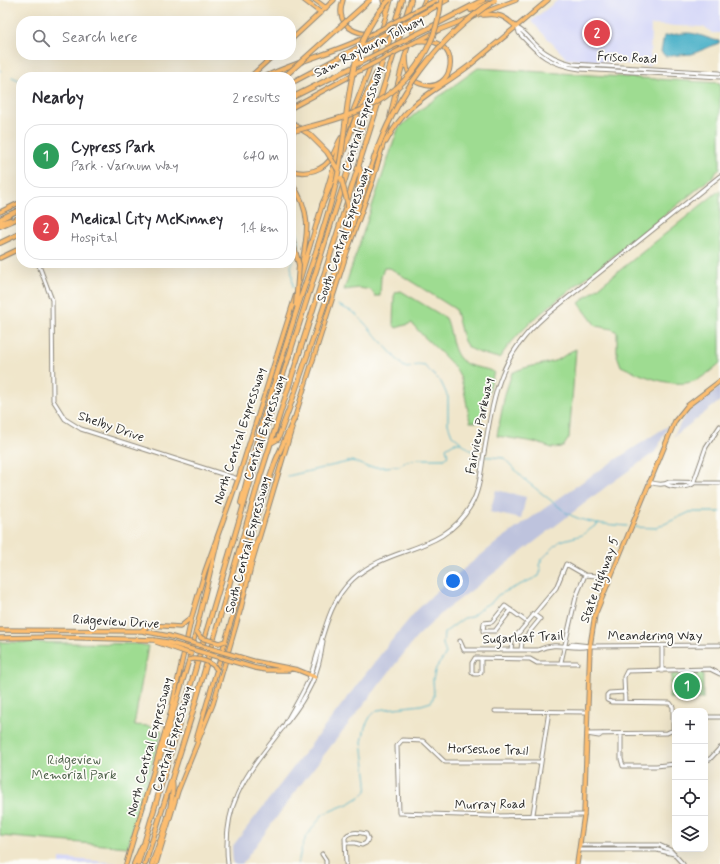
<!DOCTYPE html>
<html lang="en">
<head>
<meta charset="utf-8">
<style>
	body { margin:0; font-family:Mynerve,sans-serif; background:#f2f2f3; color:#2b2b33 }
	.controls { position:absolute; right:12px; bottom:12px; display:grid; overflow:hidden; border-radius:8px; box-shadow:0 4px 16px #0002 }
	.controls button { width:36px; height:36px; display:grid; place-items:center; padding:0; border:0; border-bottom:1px solid #e1e1e2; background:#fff; color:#2b2b33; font:20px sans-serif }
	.you { position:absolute; left:453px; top:581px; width:14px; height:14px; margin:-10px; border:3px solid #fff; border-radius:50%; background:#1a73e8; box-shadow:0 0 0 6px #1a73e833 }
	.badge { display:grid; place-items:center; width:26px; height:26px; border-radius:50%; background:#ea580c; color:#fff; font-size:13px; font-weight:700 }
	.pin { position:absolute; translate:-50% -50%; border:2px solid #fff; box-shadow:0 1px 4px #0006 }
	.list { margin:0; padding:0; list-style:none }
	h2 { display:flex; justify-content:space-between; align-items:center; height:52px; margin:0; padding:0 16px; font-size:17px }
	h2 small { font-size:13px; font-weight:400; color:#7c7c81 }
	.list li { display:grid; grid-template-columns:26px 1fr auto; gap:12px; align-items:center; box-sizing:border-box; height:64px; margin:0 8px 8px; padding:0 8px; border:1px solid #e1e1e2; border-radius:16px }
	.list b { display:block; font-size:15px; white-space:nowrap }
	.list p { margin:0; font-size:13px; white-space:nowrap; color:#7c7c81 }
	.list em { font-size:13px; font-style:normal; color:#7c7c81 }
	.icon { flex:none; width:22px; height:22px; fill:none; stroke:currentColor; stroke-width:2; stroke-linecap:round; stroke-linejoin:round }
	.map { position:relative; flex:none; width:720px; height:864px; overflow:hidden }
	.search { position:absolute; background:#fff; box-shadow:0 4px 16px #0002; left:16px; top:16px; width:280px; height:44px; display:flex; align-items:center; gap:10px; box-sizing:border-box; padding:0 14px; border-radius:16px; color:#7c7c81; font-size:15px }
	.panel { position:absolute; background:#fff; box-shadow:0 4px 16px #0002; left:16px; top:72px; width:280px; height:196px; border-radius:16px }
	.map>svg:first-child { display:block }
	.built { fill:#d6d8f8 }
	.industrial { fill:#bec3dd }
	.green { fill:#9edc91; stroke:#64845e }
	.water { fill:#49b0c8; stroke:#3a6e7a }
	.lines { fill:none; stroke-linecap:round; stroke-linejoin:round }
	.stream { stroke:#49b0c8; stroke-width:1 }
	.minor-casing { stroke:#8e887b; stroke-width:5 }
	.major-casing { stroke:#8e887b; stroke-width:5.5 }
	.highway-casing { stroke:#8e887b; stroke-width:6 }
	.minor { stroke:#fff; stroke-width:3 }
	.major { stroke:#fcbd6f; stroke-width:3.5 }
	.highway { stroke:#fcbd6f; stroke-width:4 }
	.major-bridge-casing { stroke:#8e887b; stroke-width:5.5; stroke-linecap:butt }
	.highway-bridge-casing { stroke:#8e887b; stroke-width:6; stroke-linecap:butt }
	.major-bridge { stroke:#fcbd6f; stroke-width:3.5 }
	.highway-bridge { stroke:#fcbd6f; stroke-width:4 }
	.labels { text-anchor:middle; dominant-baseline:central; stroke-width:3.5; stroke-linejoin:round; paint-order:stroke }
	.street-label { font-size:13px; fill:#2b2b2b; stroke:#fdfcf7 }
	.park-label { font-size:13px; fill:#4e604a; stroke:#fdfcf7 }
</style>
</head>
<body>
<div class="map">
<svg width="720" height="864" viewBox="0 0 720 864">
	<rect width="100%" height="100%" fill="#fdfcf7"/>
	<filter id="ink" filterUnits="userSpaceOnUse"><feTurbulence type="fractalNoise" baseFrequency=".025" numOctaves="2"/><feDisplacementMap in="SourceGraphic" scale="8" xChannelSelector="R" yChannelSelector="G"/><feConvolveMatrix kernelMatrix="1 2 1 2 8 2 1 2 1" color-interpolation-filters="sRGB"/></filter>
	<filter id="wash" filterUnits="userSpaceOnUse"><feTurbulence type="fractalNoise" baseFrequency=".012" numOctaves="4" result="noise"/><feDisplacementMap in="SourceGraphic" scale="16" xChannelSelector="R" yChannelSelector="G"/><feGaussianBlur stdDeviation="0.9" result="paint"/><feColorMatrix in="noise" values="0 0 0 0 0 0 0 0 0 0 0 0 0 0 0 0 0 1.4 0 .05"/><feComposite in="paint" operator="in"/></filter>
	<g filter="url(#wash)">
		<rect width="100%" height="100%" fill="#f0e6cb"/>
		<path class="built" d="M558,0H720V33H712L705,27L651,25L650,66L567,59L531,21Z
			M60,858L119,863L60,864Z"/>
		<path class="industrial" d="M720,387V401L673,437L683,419L692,408Z
			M669,425L655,452L607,486L472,590L444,611L416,638L305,779L242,864H233L232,847L387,646L416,611L440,588L501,539L595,473Z
			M496,490L526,497L521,519L490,512Z"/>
		<path class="green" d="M478,68L720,83V168L712,177C674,208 636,238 597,269C562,297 525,321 499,358C457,348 467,347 455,309L390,268H384L381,277L380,296H375L371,290L359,288L344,290L398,129L416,113Z
			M720,190V363C713,369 703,378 694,381C674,389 640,375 621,366L617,355V332L612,329L596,326L579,303Z
			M401,291L446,318C453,333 450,357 469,365C477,368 486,368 494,372L481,422H470C467,407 465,390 460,376C454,361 423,339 412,323L396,328L393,324L394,296L396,292Z
			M576,349L569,438L563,447L552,448L534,442L497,436L505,394L512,373C526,365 542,366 557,360C564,357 569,351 576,349Z
			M0,642L139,644L148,646L134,725L149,726L162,731L128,847L0,836Z
			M703,672V699L669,698L672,674Z"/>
		<path class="water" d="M684,33C697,32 707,39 719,41V43L692,54L665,56L661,52L664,36Z"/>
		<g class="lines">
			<path class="stream" d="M0,70L1,71
				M12,77L21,81
				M21,92V93
				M291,229L297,232C300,239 300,244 297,252
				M291,263L295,256
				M291,264L293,287
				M338,305L353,312L359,317L403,366L407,368L418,365L425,366L441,382L448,397V424L452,435L478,456L504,458L525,480L563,510
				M288,476L352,461L367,467H384L399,466L407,461L418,459H445L448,455L446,448L454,443H461
				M565,512C584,524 606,524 627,526
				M633,527L656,528L690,512H720
				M298,864L301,850L306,837L323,814L350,803L361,796L366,791L367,782L362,742L365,727L370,717L377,710L421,705L431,702L434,696L433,679L436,668L446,654L443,644L444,633L464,618L471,617L484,606L492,602L498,595L539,576L541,570L539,565L542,559L560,541L582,535L599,523"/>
		</g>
	</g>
	<g filter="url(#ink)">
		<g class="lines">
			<g class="minor-casing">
				<path id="minor" d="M517,28C526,32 530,40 538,47C548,56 559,61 572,64L720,73
					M518,29L519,33C539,55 550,65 580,69L720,77
					M38,263L52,300L53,400L65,419L81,429L238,479
					M649,482C655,484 663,486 669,482L720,483
					M666,484C673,488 686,488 693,484
					M693,484L706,447L720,426
					M511,610L495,631H483L484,623L492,622L505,606L527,622
					M460,641L464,650H538C558,640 571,651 590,646L720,645
					M570,646L572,644L590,646
					M511,650L512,641L556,588L566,564L585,575L609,577
					M521,650L522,641L540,619L533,614
					M481,658V672L478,674H474L472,672V663L475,658L530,659L537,663H577
					M561,662L576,597L585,575
					M662,671V646
					M625,702L624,677L627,671L710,669L720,674
					M495,711L587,712
					M705,717H720
					M287,722C308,695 319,675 323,641
					M283,728C292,710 304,693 311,674C323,641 326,604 353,579C391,544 443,555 471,505C480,490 481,470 484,453C494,395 498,357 545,316L720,176
					M587,734L667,733L673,730V707L670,703L611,702L607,700V695L609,693L625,692
					M587,734L599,736L602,734
					M621,734V759L623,766H656L675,764
					M705,760L710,759L720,748
					M541,762H445L423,741L402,740L397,746L399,813L490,816L584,815
					M533,814L549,711
					M345,843H355L362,845L366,843L368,839L366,834C359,832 348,831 345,838L346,864
					M580,845H659L670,850L683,864
					M579,850H657L674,854
					M322,854L326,860V864
					M228,864C221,801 248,773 284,726"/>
			</g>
			<g class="major-casing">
				<path id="major" d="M304,0L321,13
					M315,0L326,8
					M343,0C336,20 348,32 367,34
					M383,0L386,14
					M483,15C498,13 505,16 516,27
					M291,40L334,0
					M420,40L439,30L516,0
					M406,56C406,68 408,80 421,84C453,97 468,36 417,41
					M250,77L274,55
					M264,77C299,60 338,52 372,34
					M291,108L354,74
					M390,117C399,77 408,38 425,0
					M346,129L368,73L391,0
					M386,142C408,99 434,93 470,65C496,44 522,22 548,0
					M291,170C306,176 325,170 332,156C336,150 337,144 341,138
					M291,182C314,214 307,237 300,273
					M326,192L342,139
					M0,212L21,202
					M0,258L21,248
					M298,286L323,202
					M294,420L347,252L373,180L388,127
					M0,630L142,631L169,636
					M142,630L150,625L180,627L192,617
					M0,638L51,637L154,640
					M253,661L298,670L315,677
					M255,668L266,670H289
					M196,740L249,561L258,538
					M160,758L189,660L218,539
					M126,864L170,715L192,616L205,571L238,479L296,294
					M156,864L178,791L213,704L241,608L252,562L292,428
					M577,864L584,815L590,646L595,615L675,421L687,406L720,381"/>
			</g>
			<g class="highway-casing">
				<path id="highway" d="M438,5L447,0
					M471,10L490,2
					M427,29L483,0
					M291,83L361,46
					M291,98L357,65
					M291,123L309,134
					M342,156L355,120L376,74
					M322,205L338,168
					M0,219L21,209
					M352,221L361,173L359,167
					M0,223L10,220
					M0,226L21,217
					M350,242L351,233
					M0,243L21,233
					M271,443L278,439L289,409L346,242
					M241,503L260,429L293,322
					M237,558L245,550L276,460L294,419
					M134,864L142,846
					M138,864L269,419L402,0
					M145,864L191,718L260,477L411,0
					M152,864C160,840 176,804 172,779"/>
			</g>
			<use href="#minor" class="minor"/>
			<use href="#major" class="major"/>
			<use href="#highway" class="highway"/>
			<g class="major-bridge-casing">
				<path id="major-bridge" d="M372,34L436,0
					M355,73L417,41
					M197,632L201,638L219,643L225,641
					M169,636L253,661
					M154,640L167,642L255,668
					M156,642L191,654
					M189,660C197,657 213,662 217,670"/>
			</g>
			<g class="highway-bridge-casing">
				<path id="highway-bridge" d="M365,45L438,5
					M357,64L427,29
					M284,77L370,0
					M291,132C314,125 339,120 361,110C406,91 437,49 441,0
					M309,134L327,152L338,170
					M341,178L348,205L347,235
					M291,235L299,265L296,305
					M346,242C350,235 352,226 354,219C361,200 367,180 373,161C395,96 437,38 495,0
					M293,322C307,276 325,230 336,183C351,119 341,51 389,0"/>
			</g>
			<use href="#major-bridge" class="major-bridge"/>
			<use href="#highway-bridge" class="highway-bridge"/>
		</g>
	</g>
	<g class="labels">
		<g class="street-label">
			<text transform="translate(369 47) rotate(-27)">Sam Rayburn Tollway</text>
			<text transform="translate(627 58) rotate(3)">Frisco Road</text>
			<text transform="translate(363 119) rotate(-72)">Central Expressway</text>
			<text transform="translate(344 235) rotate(-71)">South Central Expressway</text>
			<text transform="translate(480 426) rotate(-79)">Fairview Parkway</text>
			<text transform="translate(111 427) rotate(19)">Shelby Drive</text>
			<text transform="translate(265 428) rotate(-72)">Central Expressway</text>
			<text transform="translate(240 436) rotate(-72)">North Central Expressway</text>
			<text transform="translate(248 545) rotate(-75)">South Central Expressway</text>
			<text transform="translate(600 580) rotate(-70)">State Highway 5</text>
			<text transform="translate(116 622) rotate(3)">Ridgeview Drive</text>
			<text x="655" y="636">Meandering Way</text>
			<text transform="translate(523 638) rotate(-3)">Sugarloaf Trail</text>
			<text transform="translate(173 739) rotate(-73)">Central Expressway</text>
			<text transform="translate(150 747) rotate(-75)">North Central Expressway</text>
			<text transform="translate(488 750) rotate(2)">Horseshoe Trail</text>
			<text transform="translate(490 805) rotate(-1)">Murray Road</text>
		</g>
		<g class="park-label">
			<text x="74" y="760">Ridgeview<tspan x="74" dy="15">Memorial Park</tspan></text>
		</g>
	</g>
</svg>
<div class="controls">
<button>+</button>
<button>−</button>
<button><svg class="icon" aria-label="locate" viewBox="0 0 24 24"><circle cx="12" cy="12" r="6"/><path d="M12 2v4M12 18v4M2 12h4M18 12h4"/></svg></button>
<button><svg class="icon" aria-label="layers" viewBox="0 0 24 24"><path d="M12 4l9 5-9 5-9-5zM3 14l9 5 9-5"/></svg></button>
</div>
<div class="you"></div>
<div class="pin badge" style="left:687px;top:686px;background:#2e9e5b">1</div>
<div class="pin badge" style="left:597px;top:33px;background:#e0444e">2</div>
<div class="search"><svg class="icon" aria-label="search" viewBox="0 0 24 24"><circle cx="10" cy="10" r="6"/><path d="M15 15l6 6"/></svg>Search here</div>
<section class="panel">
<h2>Nearby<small>2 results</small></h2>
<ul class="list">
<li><span class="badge" style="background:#2e9e5b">1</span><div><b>Cypress Park</b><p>Park · Varnum Way</p></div><em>640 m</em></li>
<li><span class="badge" style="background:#e0444e">2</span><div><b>Medical City McKinney</b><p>Hospital</p></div><em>1.4 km</em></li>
</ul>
</section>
</div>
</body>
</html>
